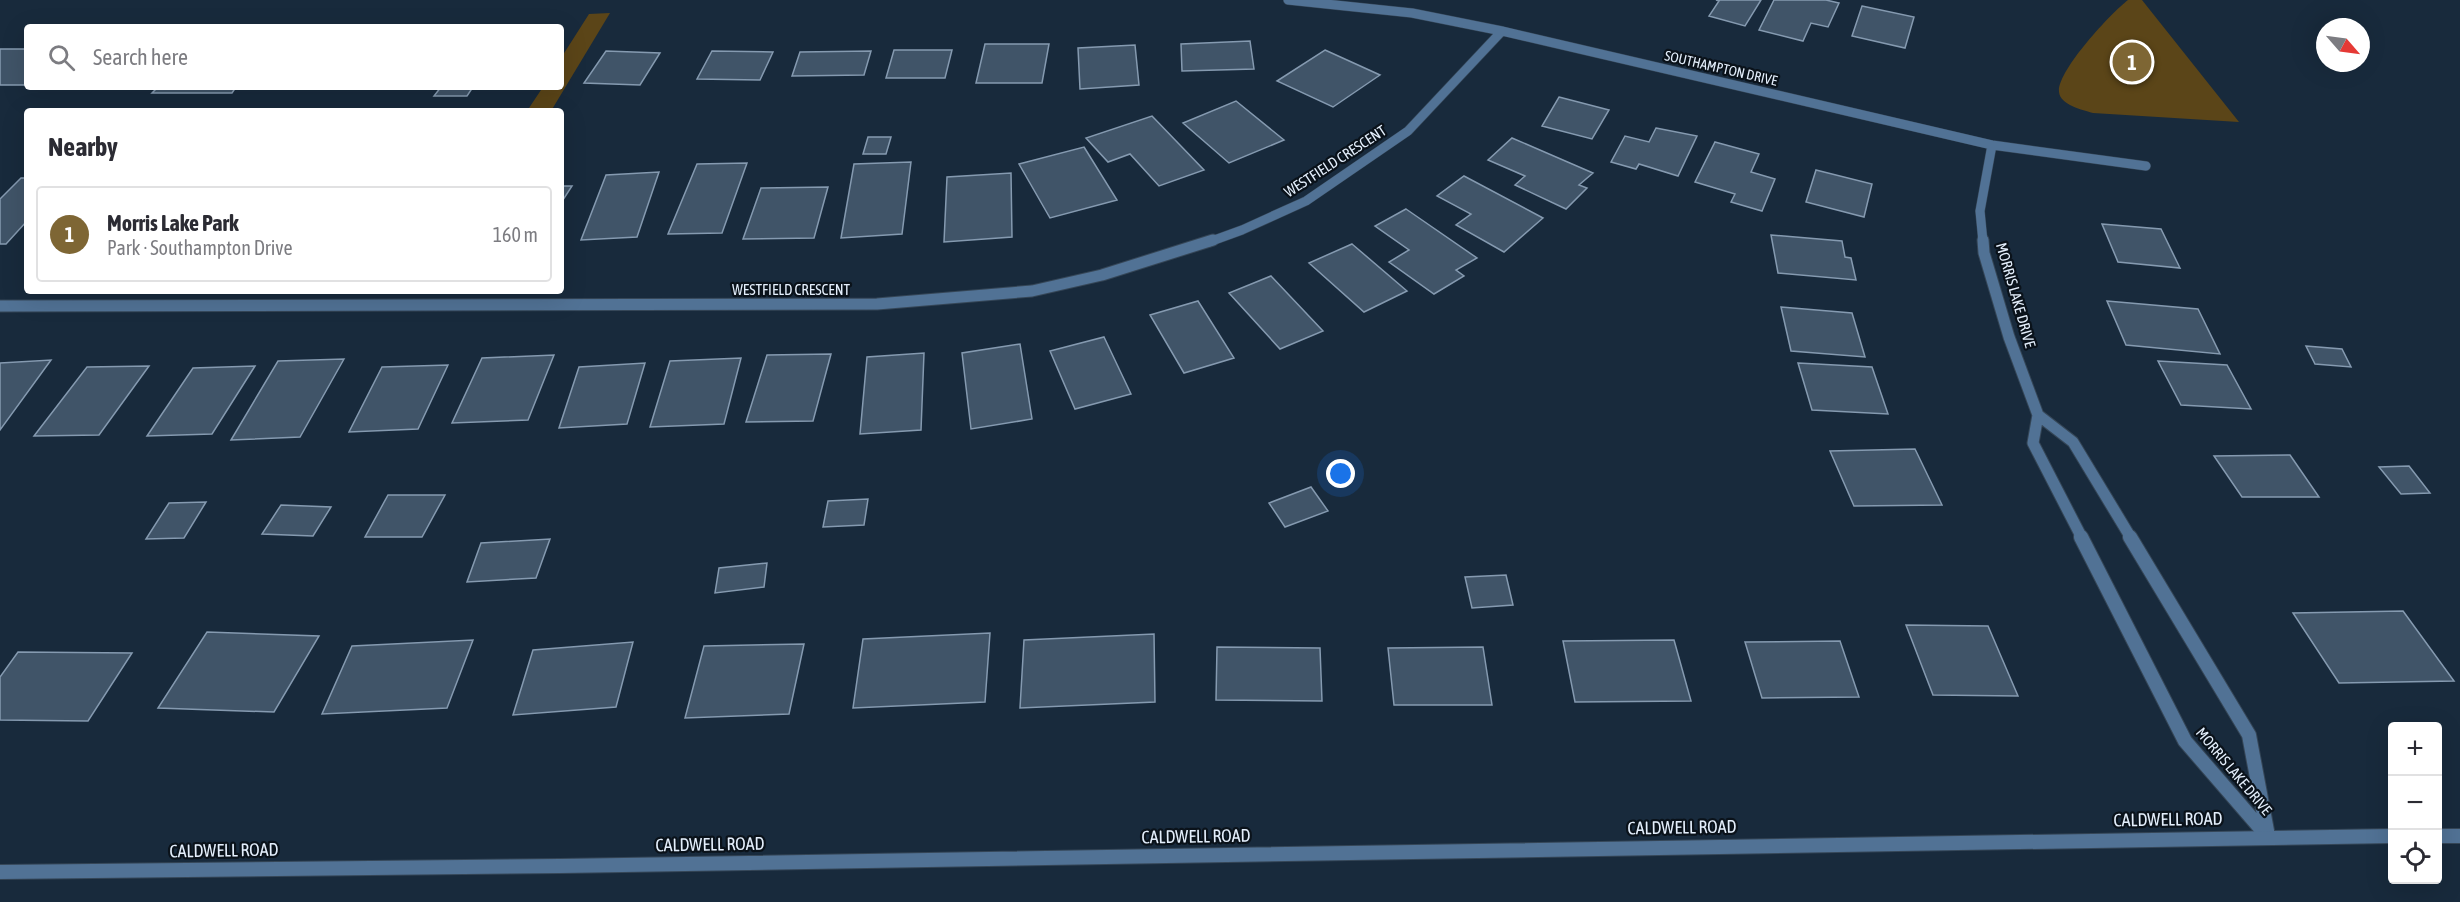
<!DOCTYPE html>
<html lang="en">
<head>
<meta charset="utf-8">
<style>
	body { margin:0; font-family:"Asap Condensed",sans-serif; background:#f2f2f3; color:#2b2b33 }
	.controls { position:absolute; right:18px; bottom:18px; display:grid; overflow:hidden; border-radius:6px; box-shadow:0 6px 24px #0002 }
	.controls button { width:54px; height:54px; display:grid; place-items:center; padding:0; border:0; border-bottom:2px solid #e1e1e2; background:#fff; color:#2b2b33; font:30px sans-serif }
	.compass { position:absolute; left:2316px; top:18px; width:54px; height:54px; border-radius:50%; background:#fff; box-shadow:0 6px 24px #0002; rotate:118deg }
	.you { position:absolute; left:1341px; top:474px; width:21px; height:21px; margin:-15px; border:4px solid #fff; border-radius:50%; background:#1a73e8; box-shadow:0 0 0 9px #1a73e833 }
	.badge { display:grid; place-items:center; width:39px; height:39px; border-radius:50%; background:#7e6634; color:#fff; font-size:20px; font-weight:700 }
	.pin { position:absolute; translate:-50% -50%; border:3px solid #fff; box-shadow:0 2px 6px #0006 }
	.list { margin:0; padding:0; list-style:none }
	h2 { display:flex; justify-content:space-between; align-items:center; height:78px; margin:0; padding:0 24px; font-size:26px }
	h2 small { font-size:20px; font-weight:400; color:#7c7c81 }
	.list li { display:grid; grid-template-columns:39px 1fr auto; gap:18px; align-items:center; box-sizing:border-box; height:96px; margin:0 12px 12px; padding:0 12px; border:2px solid #e1e1e2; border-radius:6px }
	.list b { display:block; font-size:22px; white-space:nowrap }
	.list p { margin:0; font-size:20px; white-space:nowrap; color:#7c7c81 }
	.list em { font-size:20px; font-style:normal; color:#7c7c81 }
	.icon { flex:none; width:33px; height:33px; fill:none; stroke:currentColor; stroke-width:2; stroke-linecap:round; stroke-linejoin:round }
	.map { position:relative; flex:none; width:2460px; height:902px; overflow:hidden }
	.search { position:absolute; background:#fff; box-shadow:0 6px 24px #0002; left:24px; top:24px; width:540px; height:66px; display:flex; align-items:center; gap:15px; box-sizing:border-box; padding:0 21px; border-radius:6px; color:#7c7c81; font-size:22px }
	.panel { position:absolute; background:#fff; box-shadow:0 6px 24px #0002; left:24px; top:108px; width:540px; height:186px; border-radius:6px }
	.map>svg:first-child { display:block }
	.green { fill:#5b4518 }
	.building { fill:#405468; stroke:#859ab0; stroke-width:1.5 }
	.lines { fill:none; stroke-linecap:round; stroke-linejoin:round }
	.minor-far2-casing { stroke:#354657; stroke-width:10 }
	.minor-far1-casing { stroke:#354657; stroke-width:13 }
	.minor-casing { stroke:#354657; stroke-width:16 }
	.tertiary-casing { stroke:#354657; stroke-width:16 }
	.minor-far2 { stroke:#517295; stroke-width:9 }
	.minor-far1 { stroke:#517295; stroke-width:11 }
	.minor { stroke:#517295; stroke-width:14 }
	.tertiary { stroke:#517295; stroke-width:14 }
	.labels { text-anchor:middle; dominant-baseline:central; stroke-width:4.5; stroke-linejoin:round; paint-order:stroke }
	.far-street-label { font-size:14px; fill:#e4effc; stroke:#0a121a }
	.street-label { font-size:15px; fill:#e4effc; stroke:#0a121a }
	.near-street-label { font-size:18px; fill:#e4effc; stroke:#0a121a }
</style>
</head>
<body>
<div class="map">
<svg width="2460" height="902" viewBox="0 0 2460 902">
	<rect width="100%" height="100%" fill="#182a3c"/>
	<path class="green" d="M2128,0H2142L2239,122L2093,113C2083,110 2060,105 2059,92C2057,71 2111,13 2128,0Z
		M610,13L551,111H527L543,87H561V58L589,14Z"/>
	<path class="building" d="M1716,0H1761L1745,26L1709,16L1719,1Z
		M1774,0H1826L1839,3L1828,27L1811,23L1803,41L1759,30Z
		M1862,6L1914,17L1905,48L1852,36Z
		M1250,41L1254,69L1182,71L1181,44Z
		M985,44H1049L1042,83H976Z
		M1135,45L1139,85L1080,89L1078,48Z
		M0,49H27V85H0Z
		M894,50H952L945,78H886Z
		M1325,50L1380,75L1333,107L1277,81Z
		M606,51L660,53L640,85L584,83Z
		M712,51L773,52L760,80L697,79Z
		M871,51L864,75L792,76L800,52Z
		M158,87H236L232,93H152Z
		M441,87H473L467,96H434Z
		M1559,97L1609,110L1592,139L1542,126Z
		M1236,101L1284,140L1229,163L1183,123Z
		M1152,116L1204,170L1159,186L1130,154L1108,162L1086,138Z
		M1656,128L1697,136L1678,176L1639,164L1636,169L1611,162L1625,136L1649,142Z
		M868,137H891L886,154H863Z
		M1512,138L1593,173L1579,185L1587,188L1566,209L1515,185L1525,176L1488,160Z
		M1715,142L1759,154L1751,172L1775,179L1762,211L1731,202L1735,194L1695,182Z
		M1084,147L1117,200L1050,218L1019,164Z
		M911,162L902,234L841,238L854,164Z
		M747,163L722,233L668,234L697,164Z
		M1816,170L1872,184L1864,217L1806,202Z
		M659,172L637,237L581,240L606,175Z
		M1011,173L1012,237L944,242L947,177Z
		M1464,176L1543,218L1504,252L1456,225L1471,214L1437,196Z
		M21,178H27V221L6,244H0V199Z
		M561,186H572L561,203Z
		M828,187L814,238L743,239L761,188Z
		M1406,209L1477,258L1456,270L1464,276L1434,294L1389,262L1409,250L1375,226Z
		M2102,224L2161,229L2180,268L2118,262Z
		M1771,235L1842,241L1845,257L1851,258L1856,280L1778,273Z
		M1352,244L1407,291L1364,312L1309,263Z
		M1271,276L1323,331L1280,349L1229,293Z
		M1198,301L1234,358L1184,373L1150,315Z
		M2107,301L2198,309L2220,354L2126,345Z
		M1781,307L1852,313L1865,357L1791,351Z
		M1104,337L1131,394L1075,409L1050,351Z
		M1020,344L1032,419L971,429L962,353Z
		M2306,346L2342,349L2351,367L2315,364Z
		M924,353L921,430L860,434L867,357Z
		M831,354L813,421L746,422L767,355Z
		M554,355L528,420L452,423L482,358Z
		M741,358L724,424L650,427L670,361Z
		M344,359L300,437L231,440L278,361Z
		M51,360L0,430V363Z
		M2158,361L2227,365L2251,409L2181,405Z
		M645,363L627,424L559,428L579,367Z
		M1798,363L1872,367L1888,414L1812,410Z
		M448,365L418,429L349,432L382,367Z
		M149,366L99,435L34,436L87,367Z
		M255,366L212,434L147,436L193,368Z
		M1915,449L1942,505L1854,506L1830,451Z
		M2290,455L2319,497H2242L2214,456Z
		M2409,466L2430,493L2401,494L2379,467Z
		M1311,487L1328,511L1285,527L1269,503Z
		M388,495H445L422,537H365Z
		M868,499L864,525L823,527L828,501Z
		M206,502L184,538L146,539L169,503Z
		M281,505L331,507L313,536L262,534Z
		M550,539L536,578L467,582L481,543Z
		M767,563L764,587L715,593L719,568Z
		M1506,575L1513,605L1472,608L1465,577Z
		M2403,611L2454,681L2339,683L2293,613Z
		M1906,625L1988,626L2018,696L1933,695Z
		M207,632L319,636L274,712L158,708Z
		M990,633L985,702L853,708L863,639Z
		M1154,634L1155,702L1020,708L1024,640Z
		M473,640L447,708L322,714L352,646Z
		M1674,640L1691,701L1575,702L1563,641Z
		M1840,641L1859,697L1762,698L1745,642Z
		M633,642L616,707L513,715L533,650Z
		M804,644L789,714L685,718L704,646Z
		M1217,647L1320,648L1322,701L1216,700Z
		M1483,647L1492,705H1394L1388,648Z
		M18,652L132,653L88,721L0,720V677Z"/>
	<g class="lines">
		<g class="minor-far2-casing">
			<path id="minor-far2" d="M1288,0L1412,13L1502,31L1992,145L2146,166
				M1209,242L1242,230L1306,201L1408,131L1502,31
				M1983,242L1980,211L1992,145"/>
		</g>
		<g class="minor-far1-casing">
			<path id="minor-far1" d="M1983,240L1984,253L2009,337L2038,415L2033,443L2082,538
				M0,306L877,304L1032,291L1102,275L1213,240
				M2038,415L2073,442L2131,538"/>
		</g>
		<g class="minor-casing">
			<path id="minor" d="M2081,537L2185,741L2268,837
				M2130,537L2249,735L2268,836"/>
		</g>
		<g class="tertiary-casing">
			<path id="tertiary" d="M2438,836H2460
				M0,872L560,866L2392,836"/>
		</g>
		<use href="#minor-far2" class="minor-far2"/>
		<use href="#minor-far1" class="minor-far1"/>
		<use href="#minor" class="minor"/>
		<use href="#tertiary" class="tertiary"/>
	</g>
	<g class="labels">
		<g class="far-street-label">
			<text transform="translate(1721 68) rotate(13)">SOUTHAMPTON DRIVE</text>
		</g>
		<g class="street-label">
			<text transform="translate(1335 161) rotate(-33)">WESTFIELD CRESCENT</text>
			<text x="791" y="289">WESTFIELD CRESCENT</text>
			<text transform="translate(2016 295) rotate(74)">MORRIS LAKE DRIVE</text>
			<text transform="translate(2234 771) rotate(50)">MORRIS LAKE DRIVE</text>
		</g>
		<g class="near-street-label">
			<text transform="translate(2168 819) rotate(-1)">CALDWELL ROAD</text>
			<text transform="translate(1682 827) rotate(-1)">CALDWELL ROAD</text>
			<text transform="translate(1196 836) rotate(-1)">CALDWELL ROAD</text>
			<text transform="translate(710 844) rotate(-1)">CALDWELL ROAD</text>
			<text transform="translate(224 850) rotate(-1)">CALDWELL ROAD</text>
		</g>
	</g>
</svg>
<div class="controls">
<button>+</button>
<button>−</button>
<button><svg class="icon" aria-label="locate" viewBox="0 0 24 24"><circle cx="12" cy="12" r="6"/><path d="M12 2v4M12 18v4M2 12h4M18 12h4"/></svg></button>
</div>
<svg class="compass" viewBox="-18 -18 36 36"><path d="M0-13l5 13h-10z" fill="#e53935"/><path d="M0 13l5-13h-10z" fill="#7c7c81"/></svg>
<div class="you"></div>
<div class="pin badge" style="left:2132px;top:62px">1</div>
<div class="search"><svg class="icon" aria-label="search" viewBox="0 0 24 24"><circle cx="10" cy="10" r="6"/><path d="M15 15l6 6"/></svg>Search here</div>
<section class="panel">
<h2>Nearby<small></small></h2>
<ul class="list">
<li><span class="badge">1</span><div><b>Morris Lake Park</b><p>Park · Southampton Drive</p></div><em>160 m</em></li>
</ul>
</section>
</div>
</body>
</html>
